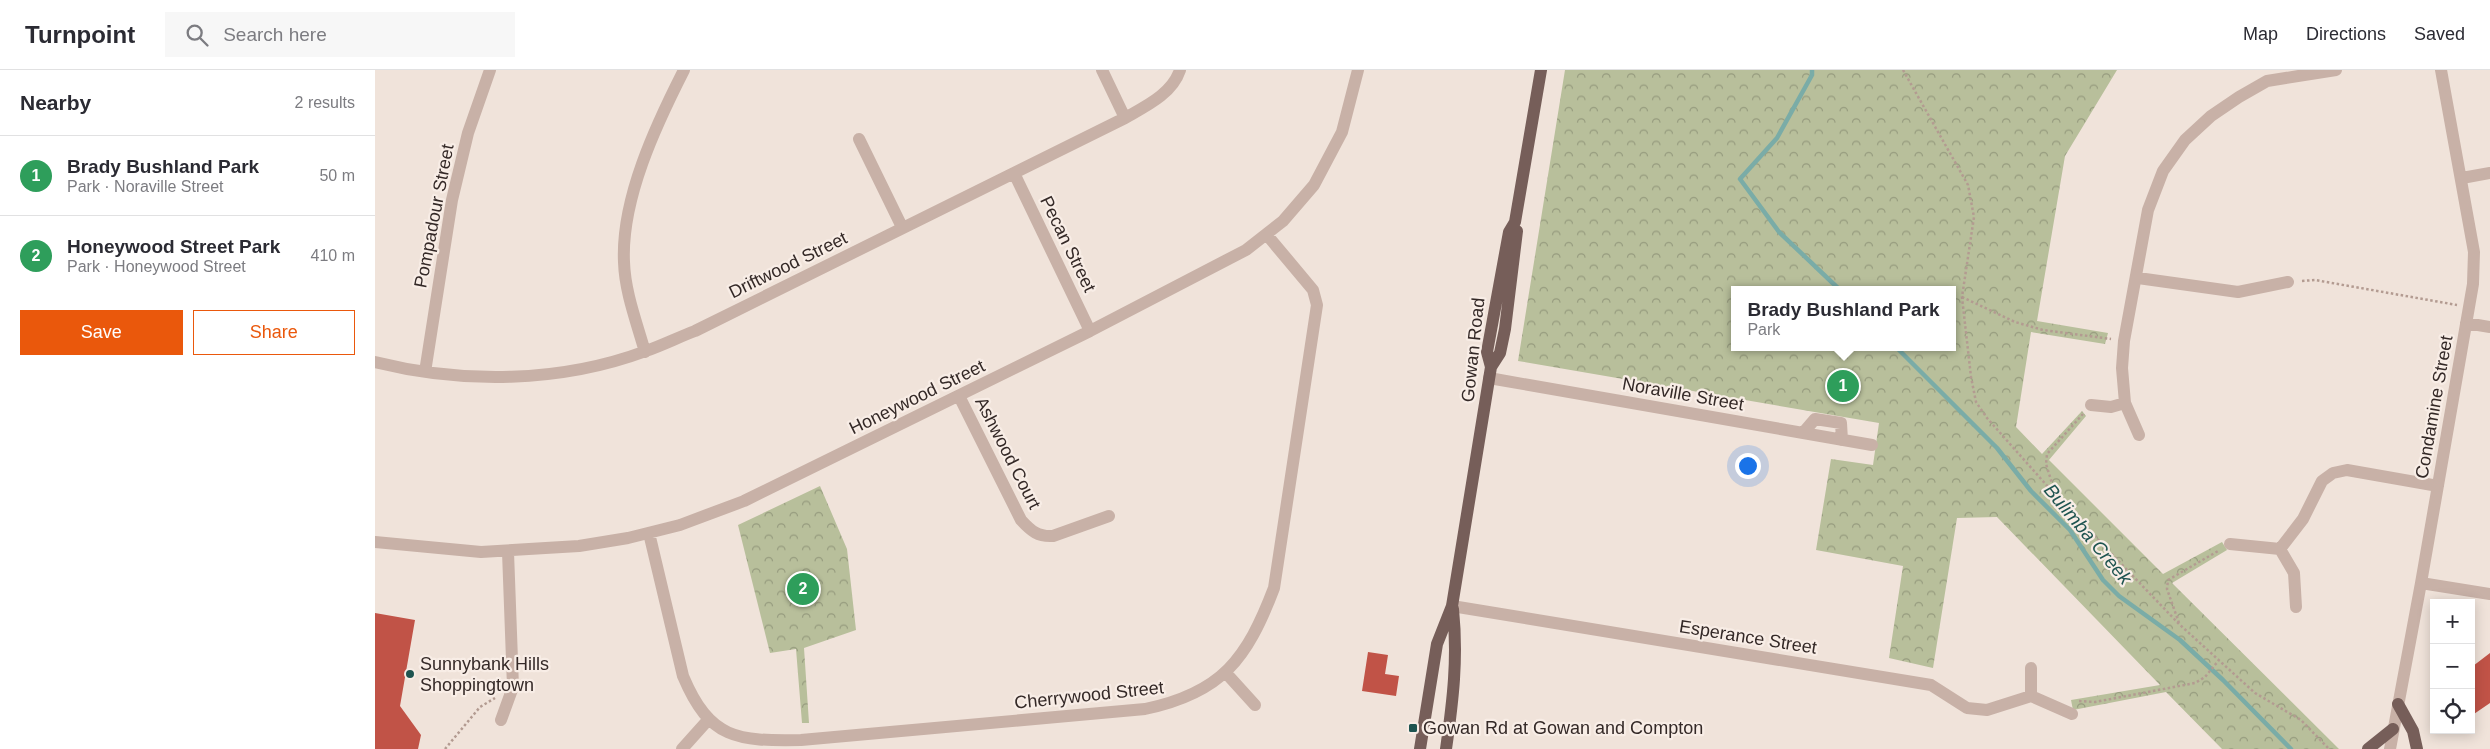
<!DOCTYPE html>
<html lang="en">
<head>
<meta charset="utf-8">
<style>
	body { margin:0; font-family:Helvetica,sans-serif; background:#f7f7f7; color:#2b2b33 }
	.controls { position:absolute; right:15px; bottom:15px; display:grid; overflow:hidden; border-radius:0px; box-shadow:0 2px 12px #0003 }
	.controls button { width:45px; height:45px; display:grid; place-items:center; padding:0; border:0; border-bottom:1px solid #e1e1e2; background:#fff; color:#2b2b33; font:25px sans-serif }
	.you { position:absolute; left:1372px; top:395px; width:18px; height:18px; margin:-12px; border:4px solid #fff; border-radius:50%; background:#1a73e8; box-shadow:0 0 0 8px #1a73e833 }
	.badge { display:grid; place-items:center; width:32px; height:32px; border-radius:50%; background:#ea580c; color:#fff; font-size:16px; font-weight:700 }
	.pin { position:absolute; translate:-50% -50%; border:2px solid #fff; box-shadow:0 1px 5px #0006 }
	.popup { position:absolute; left:1356px; top:216px; width:225px; height:65px; box-sizing:border-box; display:grid; place-content:center; border-radius:0px; background:#fff; filter:drop-shadow(0 1px 4px #0005); font-size:16px; white-space:nowrap; color:#7c7c81 }
	.popup b { font-size:19px; color:#2b2b33 }
	.popup::after { content:''; position:absolute; left:50%; top:100%; margin-left:-10px; border:10px solid transparent; border-top-color:#fff }
	.list { margin:0; padding:0; list-style:none }
	h2 { display:flex; justify-content:space-between; align-items:center; height:65px; margin:0; padding:0 20px; font-size:21px }
	h2 small { font-size:16px; font-weight:400; color:#7c7c81 }
	.list li { display:grid; grid-template-columns:32px 1fr auto; gap:15px; align-items:center; box-sizing:border-box; height:80px; padding:0 20px; border-top:1px solid #e1e1e2 }
	.list b { display:block; font-size:19px; white-space:nowrap }
	.list p { margin:0; font-size:16px; white-space:nowrap; color:#7c7c81 }
	.list em { font-size:16px; font-style:normal; color:#7c7c81 }
	.actions { display:flex; gap:10px; padding:15px 20px }
	.actions a { flex:1; padding:11px 0; border:1px solid #ea580c; border-radius:0px; text-align:center; font-size:18px; color:#ea580c }
	.actions .main { background:#ea580c; color:#fff }
	.icon { flex:none; width:28px; height:28px; fill:none; stroke:currentColor; stroke-width:2; stroke-linecap:round; stroke-linejoin:round }
	.map { position:relative; flex:none; width:2115px; height:679px; overflow:hidden }
	header { display:flex; align-items:center; gap:30px; box-sizing:border-box; height:70px; padding:0 25px; background:#fff; border-bottom:1px solid #e1e1e2 }
	header strong { font-size:24px }
	nav { display:flex; gap:28px; margin-inline-start:auto; font-size:18px }
	.search { width:350px; height:45px; background:#f7f7f7; display:flex; align-items:center; gap:12px; box-sizing:border-box; padding:0 18px; border-radius:0px; color:#7c7c81; font-size:19px }
	main { display:flex }
	aside { flex:1; background:#fff }
	.map>svg:first-child { display:block }
	.forest { fill:url(#forest-crowns); fill-rule:evenodd }
	.lines { fill:none; stroke-linecap:round; stroke-linejoin:round }
	.stream { stroke:#7aaca7; stroke-width:4.5 }
	.building { fill:#c15347 }
	.path { stroke:#b39b91; stroke-width:2.5; stroke-dasharray:2.5 2.5; stroke-linecap:butt }
	.minor { stroke:#c8b1a7; stroke-width:12 }
	.major { stroke:#765e59; stroke-width:12 }
	.poi-dot { fill:#1e5450; stroke:#f8ede6; stroke-width:2 }
	.labels { text-anchor:middle; dominant-baseline:central; stroke-width:4.5; stroke-linejoin:round; paint-order:stroke }
	.street-label { font-size:18px; fill:#342927; stroke:#f8ede6 }
	.poi-label { font-size:18px; fill:#342927; stroke:#f8ede6; text-anchor:start }
	.water-label { font-size:19px; font-style:italic; fill:#1e5450; stroke:#f8ede6 }
</style>
</head>
<body>
<header>
<strong>Turnpoint</strong>
<div class="search"><svg class="icon" aria-label="search" viewBox="0 0 24 24"><circle cx="10" cy="10" r="6"/><path d="M15 15l6 6"/></svg>Search here</div>
<nav><a>Map</a><a>Directions</a><a>Saved</a></nav>
</header>
<main>
<aside>
<h2>Nearby<small>2 results</small></h2>
<ul class="list">
<li><span class="badge" style="background:#2e9e5b">1</span><div><b>Brady Bushland Park</b><p>Park · Noraville Street</p></div><em>50 m</em></li>
<li><span class="badge" style="background:#2e9e5b">2</span><div><b>Honeywood Street Park</b><p>Park · Honeywood Street</p></div><em>410 m</em></li>
</ul>
<div class="actions"><a class="main">Save</a><a>Share</a></div>
</aside>
<div class="map">
<svg width="2115" height="679" viewBox="0 0 2115 679">
	<defs>
		<pattern id="forest-crowns" width="20" height="18" patternUnits="userSpaceOnUse" patternTransform="scale(1.25)"><rect width="20" height="18" fill="#b8bf9b"/><path d="M2 6a3 3 0 1 1 6 0M12 15a3 3 0 1 1 6 0" fill="none" stroke="#969b7e"/></pattern>
	</defs>
	<rect width="100%" height="100%" fill="#f0e3da"/>
	<path class="forest" d="M1190,0H1742L1690,86L1662,251L1733,263L1730,274L1656,262L1641,357L1667,384L1707,341L1711,346L1674,390L1788,504L1847,472L1852,480L1797,513L1964,679H1847L1791,622L1698,640L1696,630L1785,615L1622,447L1582,448L1558,598L1514,588L1528,496L1441,480L1456,389L1498,395L1504,353L1143,291ZM1359,220H1577V277H1359Z
		M445,416L472,479L481,560L429,578L434,653H427L421,579L395,583L363,455Z"/>
	<g class="lines">
		<path class="stream" d="M1437,0V5L1402,68L1365,109L1404,162L1465,220
			M1521,277L1622,378L1656,421L1695,460L1728,510L1744,526L1805,570L1848,610L1916,679"/>
	</g>
	<path class="building" d="M0,543L40,550L25,636L46,665L43,679H0Z
		M993,582L1013,585L1010,604L1024,606L1021,626L987,621Z
		M2115,583V633L2096,646L2098,596Z"/>
	<g class="lines">
		<path class="path" d="M1528,0L1593,115L1599,147L1587,227L1596,307L1601,332L1612,348L1682,427L1804,554L1880,623L1926,650L1954,679
			M1927,211L1940,210L2082,235
			M1587,227L1640,252L1668,260L1736,269
			M1681,426L1671,394L1672,384L1708,344
			M1804,553L1792,519L1793,510L1843,481
			M1704,631L1720,632L1820,613L1830,607L1844,590
			M70,679L105,637L120,628"/>
		<path class="minor" d="M727,0L750,48
			M484,69L527,157
			M639,103L715,261
			M2087,108L2115,103
			M1763,208L1863,222L1913,212
			M2091,253L2115,257
			M270,282C262,253 250,223 249,192C246,129 281,55 309,0
			M0,292C88,314 185,313 271,281C288,275 304,267 320,261L750,48C771,36 797,24 805,0
			M50,302L77,130L93,63L115,0
			M1114,308L1497,375
			M584,326L646,450C656,461 663,467 678,466L734,446
			M1750,333L1747,298L1749,271L1773,140L1788,101L1810,70L1836,46L1864,27L1892,11L1961,0
			M1716,335L1736,337L1750,333L1764,365
			M1428,363L1440,349L1466,353L1467,370
			M274,463L308,606C335,670 362,671 426,670L770,639C847,623 872,589 899,518L942,235L938,220L892,165
			M0,472L106,482L204,476L253,468L305,455L369,431L715,261L871,180L908,151L939,115L967,62L983,0
			M1855,474L1905,479L1919,503L1921,537
			M1905,479L1928,449L1947,411L1958,403L1972,400L2063,416
			M2046,513L2115,524
			M1077,536L1556,615L1592,638L1612,640L1656,626
			M1656,598V626L1697,644
			M851,603L880,635
			M126,650L138,617L133,482
			M307,679L333,650
			M2015,679L2046,513L2098,214L2099,182L2066,0"/>
		<path class="major" d="M1116,297L1125,283L1130,259L1142,161
			M2023,634L2038,661L2042,679
			M1045,679L1062,574L1077,536L1116,297L1112,282L1134,162L1140,152L1166,0
			M1071,679C1078,630 1083,588 1078,539
			M1993,679L2018,659"/>
	</g>
	<g class="poi-dot">
		<circle cx="35" cy="604" r="5"/>
		<rect x="1033" y="653" width="10" height="10" rx="2.5"/>
	</g>
	<g class="labels">
		<g class="street-label">
			<text transform="translate(59 146) rotate(-79)">Pompadour Street</text>
			<text transform="translate(693 174) rotate(64)">Pecan Street</text>
			<text transform="translate(413 195) rotate(-26)">Driftwood Street</text>
			<text transform="translate(1098 280) rotate(-84)">Gowan Road</text>
			<text transform="translate(1308 324) rotate(10)">Noraville Street</text>
			<text transform="translate(542 327) rotate(-26)">Honeywood Street</text>
			<text transform="translate(2059 337) rotate(-80)">Condamine Street</text>
			<text transform="translate(633 383) rotate(63)">Ashwood Court</text>
			<text transform="translate(1373 567) rotate(9)">Esperance Street</text>
			<text transform="translate(714 625) rotate(-6)">Cherrywood Street</text>
		</g>
		<g class="poi-label">
			<text x="45" y="594">Sunnybank Hills<tspan x="45" dy="21">Shoppingtown</tspan></text>
			<text x="1048" y="658">Gowan Rd at Gowan and Compton</text>
		</g>
		<g class="water-label">
			<text transform="translate(1713 464) rotate(50)">Bulimba Creek</text>
		</g>
	</g>
</svg>
<div class="controls">
<button>+</button>
<button>−</button>
<button><svg class="icon" aria-label="locate" viewBox="0 0 24 24"><circle cx="12" cy="12" r="6"/><path d="M12 2v4M12 18v4M2 12h4M18 12h4"/></svg></button>
</div>
<div class="you"></div>
<div class="pin badge" style="left:1468px;top:316px;background:#2e9e5b">1</div>
<div class="popup"><b>Brady Bushland Park</b>Park</div>
<div class="pin badge" style="left:428px;top:519px;background:#2e9e5b">2</div>
</div>
</main>
</body>
</html>
